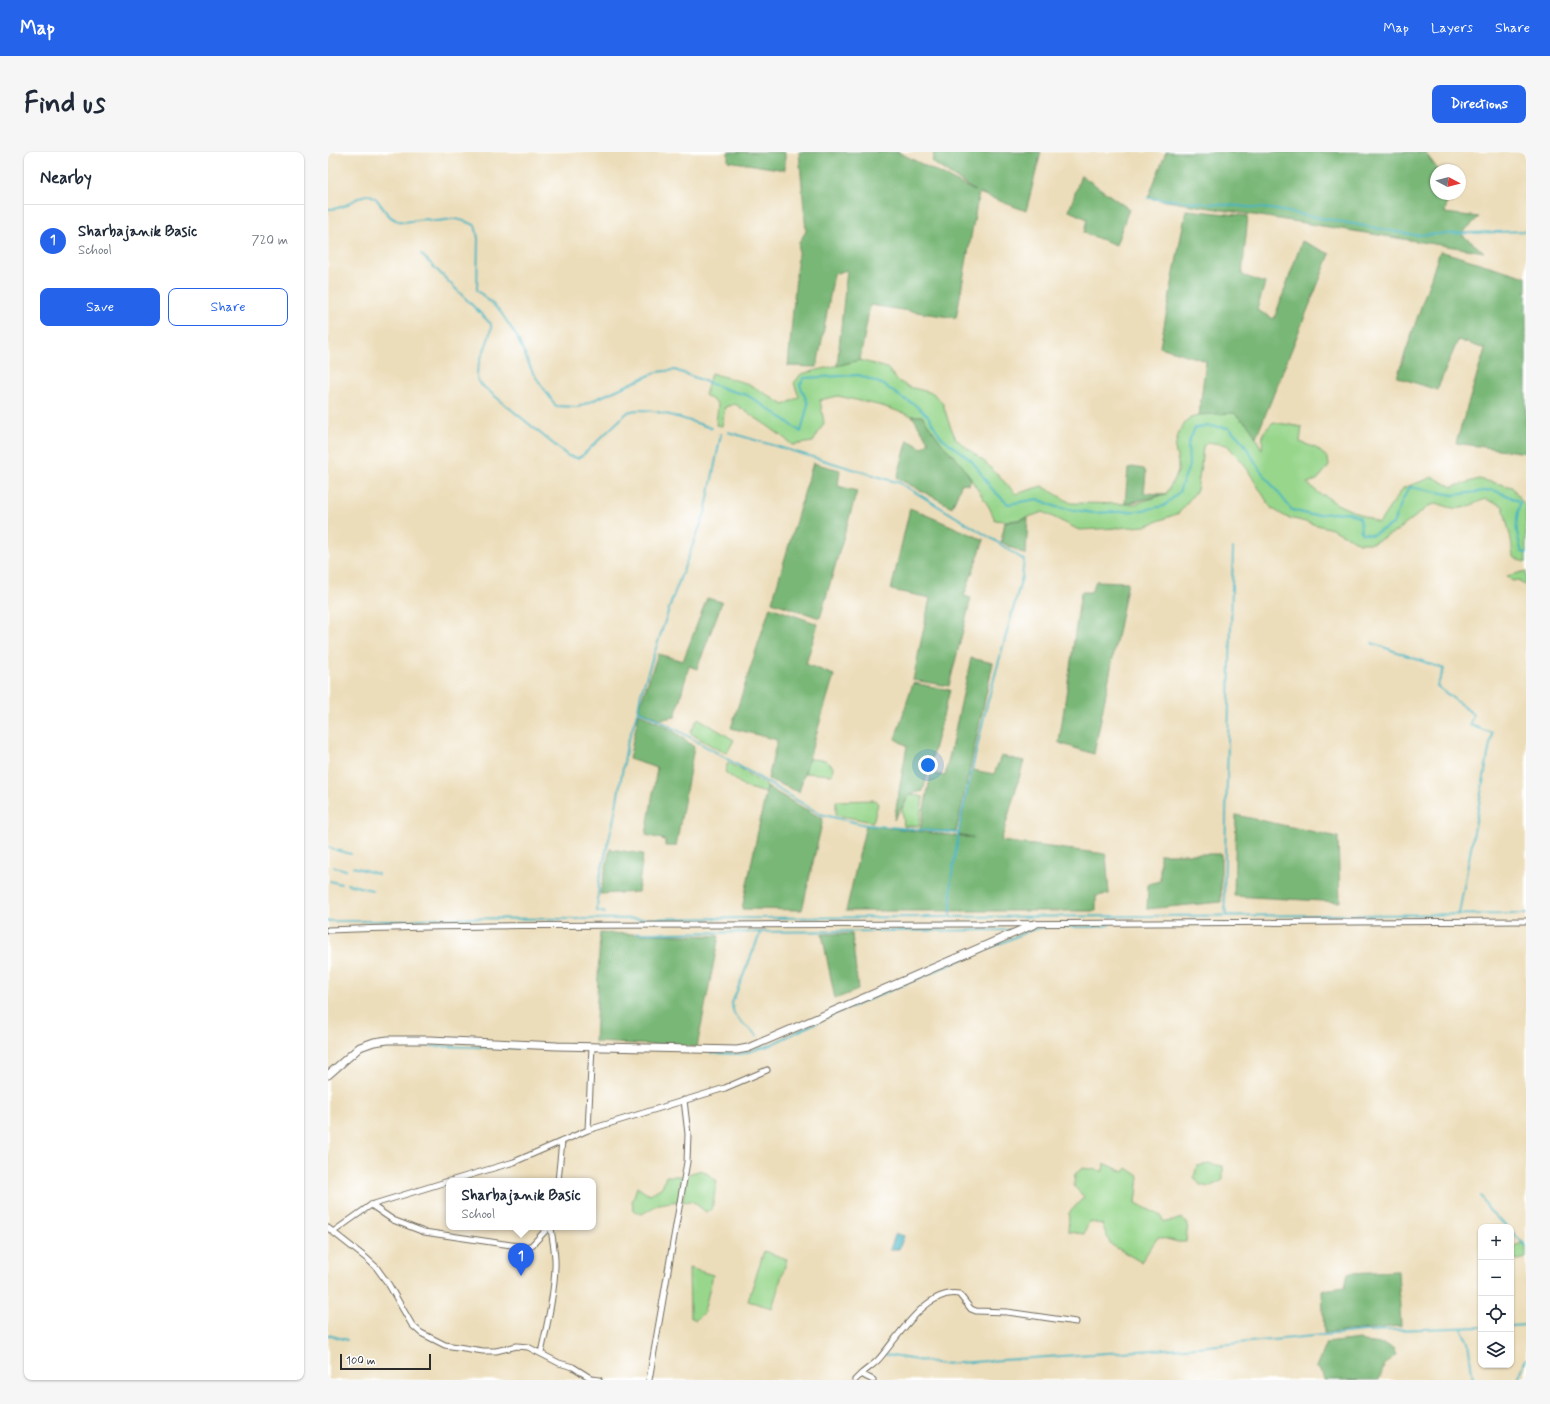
<!DOCTYPE html>
<html lang="en">
<head>
<meta charset="utf-8">
<style>
	body { margin:0; font-family:Mynerve,sans-serif; background:#f6f6f7; color:#1f2937 }
	.controls { position:absolute; right:12px; bottom:12px; display:grid; overflow:hidden; border-radius:8px; box-shadow:0 1px 3px #0004 }
	.controls button { width:36px; height:36px; display:grid; place-items:center; padding:0; border:0; border-bottom:1px solid #e0e1e3; background:#fff; color:#1f2937; font:20px sans-serif }
	.compass { position:absolute; left:1102px; top:12px; width:36px; height:36px; border-radius:50%; background:#fff; box-shadow:0 1px 3px #0004; rotate:97deg }
	.scale { position:absolute; left:12px; bottom:10px; width:91px; box-sizing:border-box; padding-left:4px; border:2px solid #2b2b2b; border-top:0; font-size:11px; line-height:14px; white-space:nowrap; color:#2b2b2b; -webkit-text-stroke:3px #fff; paint-order:stroke }
	.you { position:absolute; left:600px; top:613px; width:14px; height:14px; margin:-10px; border:3px solid #fff; border-radius:50%; background:#1a73e8; box-shadow:0 0 0 6px #1a73e833 }
	.badge { display:grid; place-items:center; width:26px; height:26px; border-radius:50%; background:#2563eb; color:#fff; font-size:13px; font-weight:700 }
	.pin { position:absolute; translate:-50% -33px; filter:drop-shadow(0 1px 2px #0008) }
	.pin::after { content:''; position:absolute; top:21px; width:14px; height:12px; background:inherit; clip-path:polygon(0 0,100% 0,50% 100%) }
	.popup { position:absolute; left:118px; top:1026px; width:150px; height:52px; box-sizing:border-box; display:grid; place-content:center; border-radius:8px; background:#fff; filter:drop-shadow(0 1px 3px #0005); font-size:13px; white-space:nowrap; color:#747a83 }
	.popup b { font-size:15px; color:#1f2937 }
	.popup::after { content:''; position:absolute; left:50%; top:100%; margin-left:-8px; border:8px solid transparent; border-top-color:#fff }
	.list { margin:0; padding:0; list-style:none }
	h2 { display:flex; justify-content:space-between; align-items:center; height:52px; margin:0; padding:0 16px; font-size:17px }
	h2 small { font-size:13px; font-weight:400; color:#747a83 }
	.list li { display:grid; grid-template-columns:26px 1fr auto; gap:12px; align-items:center; box-sizing:border-box; height:72px; padding:0 16px; border-top:1px solid #e0e1e3 }
	.list b { display:block; font-size:15px; white-space:nowrap }
	.list p { margin:0; font-size:13px; white-space:nowrap; color:#747a83 }
	.list em { font-size:13px; font-style:normal; color:#747a83 }
	.actions { display:flex; gap:8px; padding:12px 16px }
	.actions a { flex:1; padding:9px 0; border:1px solid #2563eb; border-radius:8px; text-align:center; font-size:14px; color:#2563eb }
	.actions .main { background:#2563eb; color:#fff }
	.icon { flex:none; width:22px; height:22px; fill:none; stroke:currentColor; stroke-width:2; stroke-linecap:round; stroke-linejoin:round }
	.map { position:relative; flex:none; width:1198px; height:1228px; overflow:hidden; border-radius:8px }
	header { display:flex; align-items:center; gap:24px; box-sizing:border-box; height:56px; padding:0 20px; background:#2563eb; color:#fff }
	header strong { font-size:19px }
	nav { display:flex; gap:22px; margin-inline-start:auto; font-size:14px }
	.intro { display:flex; align-items:center; justify-content:space-between; box-sizing:border-box; height:96px; padding:0 24px }
	h1 { margin:0; font-size:28px }
	.button { padding:10px 18px; border-radius:8px; background:#2563eb; color:#fff; font-size:14px; font-weight:700 }
	main { display:flex; gap:24px; padding:0 24px }
	aside { flex:1; background:#fff; border-radius:8px; box-shadow:0 1px 3px #0004 }
	.map>svg:first-child { display:block }
	.green { fill:#97d68b; stroke:#61805b }
	.forest { fill:#79b777; stroke:#527151 }
	.water { fill:#47b5c2; stroke:#397076 }
	.lines { fill:none; stroke-linecap:round; stroke-linejoin:round }
	.stream { stroke:#47b5c2; stroke-width:2 }
	.street-casing { stroke:#6f695d; stroke-width:7 }
	.secondary-casing { stroke:#6f695d; stroke-width:9 }
	.street { stroke:#fff; stroke-width:5 }
	.secondary { stroke:#fff; stroke-width:7 }
</style>
</head>
<body>
<header>
<strong>Map</strong>
<nav><a>Map</a><a>Layers</a><a>Share</a></nav>
</header>
<div class="intro"><h1>Find us</h1><a class="button">Directions</a></div>
<main>
<aside>
<h2>Nearby<small></small></h2>
<ul class="list">
<li><span class="badge">1</span><div><b>Sharbajanik Basic</b><p>School</p></div><em>720 m</em></li>
</ul>
<div class="actions"><a class="main">Save</a><a>Share</a></div>
</aside>
<div class="map">
<svg width="1198" height="1228" viewBox="0 0 1198 1228">
	<rect width="100%" height="100%" fill="#fff"/>
	<filter id="ink" filterUnits="userSpaceOnUse"><feTurbulence type="fractalNoise" baseFrequency=".025" numOctaves="2"/><feDisplacementMap in="SourceGraphic" scale="8" xChannelSelector="R" yChannelSelector="G"/><feConvolveMatrix kernelMatrix="1 2 1 2 8 2 1 2 1" color-interpolation-filters="sRGB"/></filter>
	<filter id="wash" filterUnits="userSpaceOnUse"><feTurbulence type="fractalNoise" baseFrequency=".012" numOctaves="4" result="noise"/><feDisplacementMap in="SourceGraphic" scale="16" xChannelSelector="R" yChannelSelector="G"/><feGaussianBlur stdDeviation="0.9" result="paint"/><feColorMatrix in="noise" values="0 0 0 0 0 0 0 0 0 0 0 0 0 0 0 0 0 1.4 0 .05"/><feComposite in="paint" operator="in"/></filter>
	<g filter="url(#wash)">
		<rect width="100%" height="100%" fill="#ecddba"/>
		<path class="green" d="M532,208L559,216L570,229L581,235L605,241L615,252L621,271L628,287L659,312L688,342L714,334L743,351L807,352L838,342L850,320V311L847,296L851,280L860,267L871,263L887,259L906,261L923,276L934,298L935,281L945,270L974,275L972,290L988,296L1000,306L1001,314L989,328L979,331L993,343H996L1009,352L1051,371L1075,336L1105,325L1124,335L1151,327L1184,335L1198,355V411L1185,405L1183,387L1175,354L1157,347C1135,357 1131,360 1109,351L1101,354L1069,379L1045,391H1031L1004,377L958,365L943,356L916,312L899,293L879,290L875,295L873,313L869,338L851,361L817,374L790,376L751,378L715,360C698,366 685,371 667,368L661,355L633,312L614,292L594,264H584L554,254L510,244L492,248L496,271L485,290L464,293C447,277 426,266 407,252L397,255L394,274L388,273L390,252L377,243L383,221L421,232L456,253L471,245L466,231L473,222Z
			M1198,419V434L1193,431L1191,428L1184,429L1179,424Z
			M370,566L406,588L399,601L387,596L362,581Z
			M481,607L498,608L505,615L504,623L476,621Z
			M400,610L438,633L439,635L438,641L417,635L397,620Z
			M582,642L595,645L591,674H576L574,657Z
			M547,648L550,652L545,670L508,663V649Z
			M776,1011L796,1020L799,1016L811,1024L808,1051L833,1064L836,1070L845,1069L853,1066L860,1071L858,1090H850L830,1085L813,1110L782,1092L774,1072L761,1070L756,1082L740,1080L741,1061L756,1045L746,1034L747,1022L755,1016L775,1019Z
			M882,1012L895,1014V1028L881,1035L872,1033L866,1025L869,1014Z
			M374,1018L389,1029L384,1057L378,1060L364,1049L354,1050L360,1022Z
			M338,1024H354L350,1049L331,1052L314,1062L306,1058L304,1050L309,1035L321,1043L334,1035Z
			M1194,1091L1198,1094V1106L1191,1108L1186,1107L1183,1095Z
			M436,1099L459,1107L444,1156L420,1149Z
			M361,1116L385,1123L376,1160L368,1168L362,1165Z"/>
		<path class="forest" d="M400,0H457V18L400,9Z
			M471,0H570L647,39L604,10L606,0H713L698,59L651,41L628,166L542,153L532,208L509,214L519,118L506,122L489,215L460,214L471,91L478,79Z
			M838,0H1097L1110,18H1108V42H1120L1117,61L1151,65L1133,82L1156,100L820,46Z
			M753,23L801,57L788,93L756,81L759,67L741,59Z
			M858,58L920,64L914,123L937,131L929,158L946,167L974,89L1002,102L928,286L923,276L906,261L871,263L878,209L832,195Z
			M1112,99L1198,125V301L1128,291L1157,197L1130,188L1109,238L1069,225Z
			M584,264H594L614,292L633,312L643,327L641,333L634,331L624,355L569,326L580,288L594,296L601,290Z
			M485,311L512,318L510,334L529,339L492,466L444,450Z
			M804,315L816,317L818,321L816,341L838,342L797,352L800,317Z
			M582,356L656,388L636,444L643,446L621,534L585,528L602,446L563,438Z
			M700,365L698,403L673,390L677,370L693,368Z
			M768,429L800,430L766,602L731,591L753,440H763Z
			M379,446L394,450L369,517L361,514L347,565L333,567L310,558L330,502L355,509Z
			M442,455L490,472L478,512L506,523L471,640L440,627L449,588L403,576Z
			M643,506L665,511L628,680L592,678L603,621L617,624Z
			M585,531L622,538L595,639L582,642L566,668L579,594L567,587Z
			M311,561L343,577L366,595L348,694H337V688L318,683L329,616L301,607Z
			M673,604L696,609L673,689L778,702L781,742L768,744V759H518L538,673L646,686L630,683L644,618L666,622Z
			M439,635L495,667L474,758L414,757Z
			M908,663L1010,685L1012,750L906,744Z
			M282,697L315,702L310,740L272,742Z
			M832,702H893V750L819,757L820,732L832,729Z
			M272,781L391,784L369,895L267,890Z
			M494,782H524L530,838L507,847Z
			M1070,1119L1073,1174L996,1181L994,1138L1017,1135L1020,1121Z
			M1032,1187L1035,1190L1055,1192L1065,1196L1068,1203L1057,1212L1051,1228H997L995,1221L988,1215L998,1191Z"/>
		<path class="water" d="M568,1081L576,1084L571,1097H562Z"/>
		<g class="lines">
			<path class="stream" d="M820,46L943,57L1086,83L1198,79
				M0,57C6,57 12,56 18,53C25,50 31,43 40,43C52,43 54,63 68,68C77,72 86,68 96,67C100,67 104,69 108,69C114,69 120,67 126,67C133,67 140,71 147,73L150,86L149,138L172,159L189,185L205,221L228,254L250,255L329,220L347,218L400,238L419,243L453,265L473,280L480,252L472,233L476,226L531,223L556,233L574,246L586,252L600,264L613,285L644,309L664,337L680,352L710,347L728,355L765,361L810,359L836,354L851,340L861,314L860,292L867,276L880,274L901,276L915,290L932,318L964,358L983,363L1019,360L1032,366L1033,381L1044,383L1065,372L1075,347L1082,335L1125,343L1165,338L1178,343L1192,350C1187,371 1187,379 1194,400L1198,401
				M93,102L163,172C165,189 142,217 151,231L240,304L250,306L255,303L300,260C319,252 363,270 384,276
				M400,280L572,331L666,388L696,408L694,425L658,556L633,666L623,728V765
				M1044,491L1116,517L1109,534L1145,562L1142,573L1164,581L1131,762
				M310,558L333,569L391,602L492,662L538,673L630,681
				M0,695L6,697
				M8,698L23,702
				M6,715L18,718
				M25,715L50,722
				M2,729L13,732
				M19,732L44,738
				M277,761L269,759L271,729L286,666L299,593L310,558L313,541L345,445L377,361L393,282
				M898,763L896,743L905,396
				M0,769H73L104,766L247,767L1198,762
				M309,781L685,778
				M429,884C423,876 410,871 406,861C405,858 404,854 404,851L432,782L430,780
				M383,901L413,902L440,894L500,865L685,786C693,782 703,777 712,776C735,772 758,778 781,773
				M29,902L38,896L52,893L195,896
				M1153,1044L1161,1058L1179,1075
				M1183,1079L1198,1094
				M1183,1174L1198,1173
				M1133,1176L1140,1190L1145,1228
				M0,1183L19,1188
				M558,1203L614,1212L870,1195L1037,1179L1153,1175
				M1190,1228L1198,1207"/>
		</g>
	</g>
	<g filter="url(#ink)">
		<g class="lines">
			<g class="street-casing">
				<path id="street" d="M0,778C130,773 261,773 391,773C660,771 929,772 1198,769
					M260,978L264,895
					M122,1029L186,1010L260,978L397,936L439,918
					M230,1029L234,989
					M43,1053L65,1068L96,1080L183,1093L198,1095L204,1093L219,1077L223,1076
					M0,1076L5,1080L43,1053L121,1029
					M5,1080L38,1106L48,1115L61,1133L84,1173L93,1181L117,1193L155,1199H168L189,1194L200,1195L231,1211L245,1215L264,1227L271,1228
					M213,1201C219,1173 226,1144 227,1115C228,1101 224,1088 223,1075
					M533,1222C539,1217 545,1213 550,1208C569,1187 598,1136 631,1142L643,1157L648,1159L679,1160L748,1170
					M321,1228L359,1010L360,982L356,948
					M527,1228L533,1222L545,1228"/>
			</g>
			<g class="secondary-casing">
				<path id="secondary" d="M0,923L32,895L46,890L60,888H102L229,894L409,898L420,896L707,772"/>
			</g>
			<use href="#street" class="street"/>
			<use href="#secondary" class="secondary"/>
		</g>
	</g>
</svg>
<div class="controls">
<button>+</button>
<button>−</button>
<button><svg class="icon" aria-label="locate" viewBox="0 0 24 24"><circle cx="12" cy="12" r="6"/><path d="M12 2v4M12 18v4M2 12h4M18 12h4"/></svg></button>
<button><svg class="icon" aria-label="layers" viewBox="0 0 24 24"><path d="M12 4l9 5-9 5-9-5zM3 14l9 5 9-5"/></svg></button>
</div>
<svg class="compass" viewBox="-18 -18 36 36"><path d="M0-13l5 13h-10z" fill="#e53935"/><path d="M0 13l5-13h-10z" fill="#747a83"/></svg>
<div class="scale">100 m</div>
<div class="you"></div>
<div class="pin badge" style="left:193px;top:1124px">1</div>
<div class="popup"><b>Sharbajanik Basic</b>School</div>
</div>
</main>
</body>
</html>
